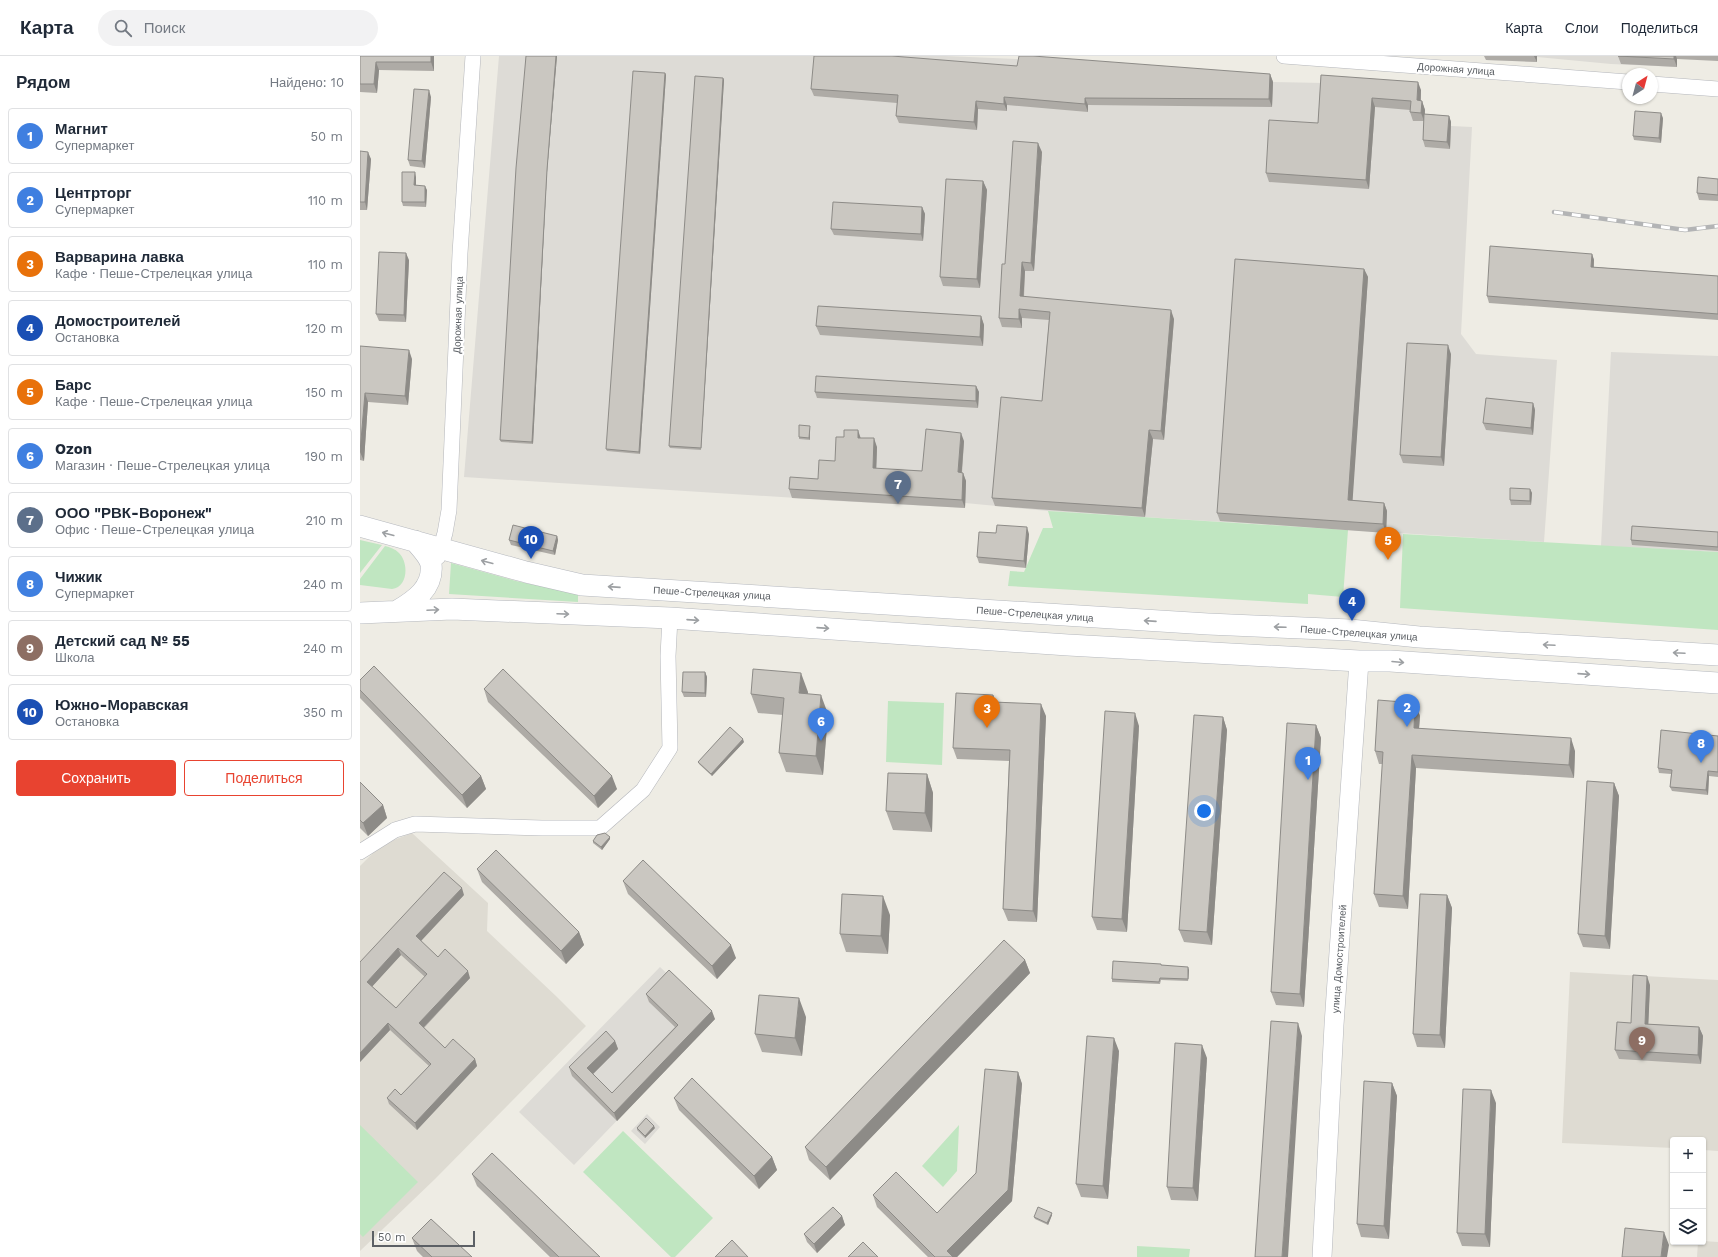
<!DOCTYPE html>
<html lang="ru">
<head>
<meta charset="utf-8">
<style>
	body { margin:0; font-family:"Work Sans",sans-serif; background:#f2f2f3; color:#1f2937 }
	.controls { position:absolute; right:12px; bottom:12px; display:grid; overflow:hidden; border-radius:4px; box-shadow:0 1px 3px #0004 }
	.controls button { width:36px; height:36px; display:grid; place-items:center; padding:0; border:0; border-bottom:1px solid #e0e1e3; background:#fff; color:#1f2937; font:20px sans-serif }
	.compass { position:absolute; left:1262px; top:12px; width:36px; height:36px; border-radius:50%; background:#fff; box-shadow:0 1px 3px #0004; rotate:36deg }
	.scale { position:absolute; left:12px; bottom:10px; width:103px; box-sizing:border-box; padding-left:4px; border:2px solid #5c6065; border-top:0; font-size:11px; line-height:14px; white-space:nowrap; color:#5c6065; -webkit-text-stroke:3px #fff; paint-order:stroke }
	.you { position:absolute; left:844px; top:755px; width:14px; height:14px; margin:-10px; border:3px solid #fff; border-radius:50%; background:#1a73e8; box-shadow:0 0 0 6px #1a73e833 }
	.badge { display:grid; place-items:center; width:26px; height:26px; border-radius:50%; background:#e84330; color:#fff; font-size:13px; font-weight:700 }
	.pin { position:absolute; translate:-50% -33px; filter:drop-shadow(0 1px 2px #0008) }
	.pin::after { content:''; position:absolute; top:21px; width:14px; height:12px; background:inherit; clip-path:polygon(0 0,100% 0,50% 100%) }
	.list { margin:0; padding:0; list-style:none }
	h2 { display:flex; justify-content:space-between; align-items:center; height:52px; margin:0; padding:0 16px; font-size:17px }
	h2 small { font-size:13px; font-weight:400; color:#747a83 }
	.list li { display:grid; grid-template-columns:26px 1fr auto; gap:12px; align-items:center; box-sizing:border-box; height:56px; margin:0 8px 8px; padding:0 8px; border:1px solid #e0e1e3; border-radius:4px }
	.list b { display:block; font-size:15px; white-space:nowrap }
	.list p { margin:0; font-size:13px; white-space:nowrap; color:#747a83 }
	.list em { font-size:13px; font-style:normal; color:#747a83 }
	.actions { display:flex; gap:8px; padding:12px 16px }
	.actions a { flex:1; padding:9px 0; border:1px solid #e84330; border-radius:4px; text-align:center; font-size:14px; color:#e84330 }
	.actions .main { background:#e84330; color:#fff }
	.icon { flex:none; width:22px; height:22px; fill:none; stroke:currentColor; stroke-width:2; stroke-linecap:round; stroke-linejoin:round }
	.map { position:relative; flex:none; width:1358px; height:1201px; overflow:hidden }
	header { display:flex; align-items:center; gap:24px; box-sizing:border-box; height:56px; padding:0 20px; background:#fff; border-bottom:1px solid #e0e1e3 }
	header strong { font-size:19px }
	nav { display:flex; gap:22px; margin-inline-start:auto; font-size:14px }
	.search { width:280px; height:36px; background:#f2f2f3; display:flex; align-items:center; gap:10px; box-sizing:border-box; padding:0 14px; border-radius:22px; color:#747a83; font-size:15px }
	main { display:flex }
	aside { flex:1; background:#fff }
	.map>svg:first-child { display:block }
	.industrial { fill:#dddbd6 }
	.education { fill:#dedbd2 }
	.green { fill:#c0e6c1 }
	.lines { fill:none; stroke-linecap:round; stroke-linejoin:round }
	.minor-casing { stroke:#b4b6bb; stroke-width:16 }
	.tertiary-casing { stroke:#b4b6bb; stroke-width:20 }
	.secondary-casing { stroke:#b5b8be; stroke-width:22 }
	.minor { stroke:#fff; stroke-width:15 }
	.tertiary { stroke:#fff; stroke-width:19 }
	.secondary { stroke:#fff; stroke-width:21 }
	.rail-casing { stroke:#b3b4b5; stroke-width:4.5 }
	.rail { stroke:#fff; stroke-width:3; stroke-dasharray:9; stroke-linecap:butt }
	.wall { fill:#aeaba6; fill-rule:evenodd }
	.shaded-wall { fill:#8d8b87 }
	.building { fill:#cac7c1; stroke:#8d8b87; fill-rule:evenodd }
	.oneway { stroke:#9da0a3 }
	.labels { text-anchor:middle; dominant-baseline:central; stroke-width:4; stroke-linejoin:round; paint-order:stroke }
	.street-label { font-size:10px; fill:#5c6065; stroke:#fff }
</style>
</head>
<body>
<header>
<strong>Карта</strong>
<div class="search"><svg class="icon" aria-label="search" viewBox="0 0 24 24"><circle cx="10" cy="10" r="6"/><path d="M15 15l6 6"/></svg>Поиск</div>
<nav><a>Карта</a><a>Слои</a><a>Поделиться</a></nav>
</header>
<main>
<aside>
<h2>Рядом<small>Найдено: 10</small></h2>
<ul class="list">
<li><span class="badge" style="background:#3f7fe0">1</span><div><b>Магнит</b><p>Супермаркет</p></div><em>50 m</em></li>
<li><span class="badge" style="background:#3f7fe0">2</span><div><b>Центрторг</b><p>Супермаркет</p></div><em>110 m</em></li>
<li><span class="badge" style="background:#e8710a">3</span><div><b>Варварина лавка</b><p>Кафе · Пеше-Стрелецкая улица</p></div><em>110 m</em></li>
<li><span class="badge" style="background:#1a4fb4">4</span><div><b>Домостроителей</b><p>Остановка</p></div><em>120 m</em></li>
<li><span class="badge" style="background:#e8710a">5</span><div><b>Барс</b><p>Кафе · Пеше-Стрелецкая улица</p></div><em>150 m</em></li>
<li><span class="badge" style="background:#3f7fe0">6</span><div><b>Ozon</b><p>Магазин · Пеше-Стрелецкая улица</p></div><em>190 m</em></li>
<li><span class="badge" style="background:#5c6f8a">7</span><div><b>ООО &quot;РВК-Воронеж&quot;</b><p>Офис · Пеше-Стрелецкая улица</p></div><em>210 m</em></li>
<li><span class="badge" style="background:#3f7fe0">8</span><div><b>Чижик</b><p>Супермаркет</p></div><em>240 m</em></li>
<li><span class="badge" style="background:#8d6e63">9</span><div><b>Детский сад № 55</b><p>Школа</p></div><em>240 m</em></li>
<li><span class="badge" style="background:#1a4fb4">10</span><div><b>Южно-Моравская</b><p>Остановка</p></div><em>350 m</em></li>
</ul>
<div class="actions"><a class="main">Сохранить</a><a>Поделиться</a></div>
</aside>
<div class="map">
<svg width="1358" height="1201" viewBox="0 0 1358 1201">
	<rect width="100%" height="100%" fill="#eeece4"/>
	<path class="industrial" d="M139,0H585L657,3L662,7L913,26L964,27L1061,34L1060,53L1065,54V65L1091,66V70L1112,71L1101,278L1116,298L1197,304L1184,486L688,455L605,447V452L460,444L461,438L452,437V443L104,421Z
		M1126,0H1317V11L1251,8L1177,1V6L1126,4Z
		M1251,296L1358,300V496L1241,490Z
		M300,911L355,963L214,1109L159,1056Z
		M287,1058L300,1071L285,1088L271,1075Z"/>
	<path class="education" d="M52,777L128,847L127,875L197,941L226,970L75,1123L0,1195V810L21,789Z
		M1210,916L1358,924V1095L1343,1094V1084H1313V1092L1202,1087Z
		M1343,1185L1358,1186V1201H1337L1338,1186Z"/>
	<path class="green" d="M688,455L988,474L983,541L948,538V548L648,530L650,515L664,516L683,472H693Z
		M1043,478L1358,496V574L1040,552Z
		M0,484L22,489L0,517Z
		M25,490C30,491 35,493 39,497C49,507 48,531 32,533L0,529V523Z
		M91,507L156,525L218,538V546L89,538Z
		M528,645L584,647L582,709L526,706Z
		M0,1069L58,1126L3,1181L0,1178Z
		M599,1069L597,1115L583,1131L562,1110Z
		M263,1075L353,1162L315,1201H311L223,1116Z
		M777,1190L830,1193L829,1201H777Z"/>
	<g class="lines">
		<g class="minor-casing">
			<path id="minor" d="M924,0L1268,26
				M1292,28L1358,33
				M78,501L85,477L89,454L100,197L113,0
				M0,796L35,774L55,768L182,772H240L283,734L310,692L308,600L310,562"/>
		</g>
		<g class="tertiary-casing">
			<path id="tertiary" d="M962,1201L974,969L999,605"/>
		</g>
		<g class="secondary-casing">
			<path id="secondary" d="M0,470L166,516L222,529L848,568L990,574L1059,581L1358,599
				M37,555C54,545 74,532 71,508C69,500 61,492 55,485
				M0,557L92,553L310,562L708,589L999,605H1030L1358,627"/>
		</g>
		<use href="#minor" class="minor"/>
		<use href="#tertiary" class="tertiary"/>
		<use href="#secondary" class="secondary"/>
		<g class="rail-casing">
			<path id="rail" d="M1194,156L1325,174L1358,170"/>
		</g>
		<use href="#rail" class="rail"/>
	</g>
	<path class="wall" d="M0,0H74V15L19,14L17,37L0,36Z
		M166,0H197L187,116L173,388L141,386L140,384Z
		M1124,0H1177V6L1126,4Z
		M1258,0H1358V5L1317,3V11L1261,8Z
		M657,10L910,18L913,26L912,51L728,49V56L647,49V55L618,53L617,74L539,67L536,60L537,47L454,40L451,33Z
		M305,17L306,19L280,398L247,395L246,393Z
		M961,19L1061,34V45H1062L1065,54V58L1089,60L1091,66L1090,93L1065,91L1063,84L1064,65H1053L1050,56V54L1015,51L1009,133L909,126L906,117L958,67Z
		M363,22L364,24L341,394L310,392L309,390Z
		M71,41L65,112L50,110L48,104Z
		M1303,62L1301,87L1274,84L1273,80Z
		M0,95L11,103L7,154H0Z
		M682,96L674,215H665L664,241L814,263L804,384L793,383L785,461L635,450L632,442L682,345L689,264L662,262V272L642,271L639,262L645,208Z
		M56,121V129L67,134L66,151L43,150L42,146Z
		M1358,123V145L1339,144L1337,137Z
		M623,125L627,134L620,232L583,230L580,221Z
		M562,151L565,158L563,185L474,179L471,173Z
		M1232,198L1234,204V211L1358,220V264L1129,247L1127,240Z
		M49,204L46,266L19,265L16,258Z
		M1004,213L1008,221L992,444L1024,447L1027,455L1026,477L860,465L857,457Z
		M621,260L624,269L623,290L460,279L456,270Z
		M0,290L52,303L48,349L8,346L4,405L0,404Z
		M1091,298L1084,410L1043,407L1040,399Z
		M616,330L619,336L618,352L457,342L455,336Z
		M1173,347L1175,354L1173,379L1126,374L1123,367Z
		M450,372V384L439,383V381Z
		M501,382L517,391L516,413L562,415L604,385L602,417H603L606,425L605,452L432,442L429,433L458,423L475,405Z
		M1170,433L1172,437L1171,449H1151L1150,444Z
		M1358,476V495L1272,489L1271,484Z
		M636,477L669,478L666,512L619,507L617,501Z
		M197,480L198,484L195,499L151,489L149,484Z
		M345,616L347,621L346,641H324L322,636Z
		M0,624L121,720L126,733L107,752L0,642Z
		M124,633L257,733L238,752L128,646Z
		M448,636L447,638L468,658L463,719L426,716L419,697L423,659L398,657L391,638Z
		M633,639L636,646L686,660L677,866L648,865L643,853L649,705L597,703L593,692Z
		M1055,647L1060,660L1059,672L1215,695L1214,722L1056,712L1048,853L1019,851L1014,838L1023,708H1019L1015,695Z
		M863,661L867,674L852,889L824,886L819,874Z
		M956,669L961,682L944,951L916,949L911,936Z
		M779,670L767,876L737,874L732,861Z
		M1358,680V721L1349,720L1348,739L1312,735L1310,731L1311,718L1299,717L1298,712Z
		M384,686L352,720L339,708L338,706Z
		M567,718L573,737L572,776L533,774L526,755Z
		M0,726L23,749L27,762L8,780L0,772Z
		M1254,727L1259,740L1250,893L1223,891L1218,878Z
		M250,783L242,794L233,787V785Z
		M117,813L219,876L224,889L206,908L122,826Z
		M263,825L376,902L357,923L268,838Z
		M104,839L61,885L78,901L110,922L64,972L85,992L115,1003L117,1010L57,1074L29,1048L27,1042L41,1039L69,1010L30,974L0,1006V906ZM41,899L65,921L36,952L12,930Z
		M1087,839L1092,852L1085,992L1057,991L1053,978Z
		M530,859L528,898L486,896L480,878Z
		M665,904L670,917L470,1124L449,1104L445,1091Z
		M801,908V909L829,914L828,925L801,924L800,928L752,926V923Z
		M1290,929L1288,968L1339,971L1343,980L1341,1008L1259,1003L1255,994L1271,967Z
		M286,938L355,963L257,1065L212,1020L209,1011L255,985L258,993L233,1018L252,1037L315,971L289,946Z
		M446,961L442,1000L402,996L395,978Z
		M759,995L748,1143L721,1141L716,1128Z
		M847,1002L838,1145L811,1144L807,1131Z
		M658,1016L662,1028L652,1145L597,1201H568L517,1151L513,1139L577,1157L616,1117Z
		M1032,1027L1037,1040L1029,1183L1001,1181L997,1168Z
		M314,1042L412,1101L417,1114L399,1133L319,1054Z
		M1136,1047L1130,1191L1102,1190L1097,1177Z
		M277,1072H295L285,1082L277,1074Z
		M112,1118L240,1201H190L117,1130Z
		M692,1159L688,1169L675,1163L674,1161Z
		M482,1160L485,1169L457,1197L447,1186L444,1178Z
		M52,1182L112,1201H63L57,1195Z"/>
	<path class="shaded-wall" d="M71,0H74V15L71,6Z
		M196,0H197L187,116L173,388L172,386L187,114Z
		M1174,0H1177V6Z
		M1314,0H1316L1317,3V11L1314,3Z
		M16,6L19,14L17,37L14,28Z
		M305,17L306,19L280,398L279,396Z
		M910,18L913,26L912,51L909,43Z
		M363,22L364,24L341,394V392Z
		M1058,26L1061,34L1060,53L1057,44Z
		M69,34L71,41L65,112L62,105Z
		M644,41L647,49V55L644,48Z
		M725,42L728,49V56L725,48Z
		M1012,42L1015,51L1009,133L1006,124Z
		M616,45L618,53L617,74L614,66Z
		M1062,45L1065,54L1064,65L1061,57Z
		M1301,57L1303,62L1301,87L1299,82Z
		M1089,60L1091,66L1090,93L1087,86Z
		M678,87L682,96L674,215L671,207Z
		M8,96L11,103L7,154L5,146Z
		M55,116L56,121V134L54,129Z
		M623,125L627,134L620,232L617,223Z
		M65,130L67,134L66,151L65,146Z
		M562,151L565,158L563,185L561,178Z
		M46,197L49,204L46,266L44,259Z
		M1232,198L1234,204L1233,218L1231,211Z
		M662,206L665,215L663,249L660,240Z
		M1004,213L1008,221L992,453L988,444Z
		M659,253L662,262V272L659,263Z
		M811,254L814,263L804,384L801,375Z
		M621,260L624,269L623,290L620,281Z
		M1088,289L1091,298L1084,410L1081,401Z
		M49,294L52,303L48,349L45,340Z
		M616,330L619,336L618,352L616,345Z
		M5,337L8,346L4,405L0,396Z
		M1173,347L1175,354L1173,379L1171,372Z
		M450,370V384L449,382Z
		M498,374L501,383L498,382Z
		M789,374L793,383L785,461L782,452Z
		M601,377L604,385L601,425L598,416Z
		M514,382L517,391L516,421L513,412Z
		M603,417L606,425L605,452L602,444Z
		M1170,433L1172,437L1171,449L1170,445Z
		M1024,447L1027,455L1026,477L1023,468Z
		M667,471L669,478L666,512L664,505Z
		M197,480L198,484L195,499L193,495Z
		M345,616L347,621L346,641L345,637Z
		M441,617L448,636L446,656L439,637Z
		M461,639L468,658L463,719L456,700Z
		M633,639L637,650L633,646Z
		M1055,647L1060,660L1058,685L1054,672Z
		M681,648L686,660L677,866L673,855Z
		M775,657L779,670L767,876L762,863Z
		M863,661L867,674L852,889L847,876Z
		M956,669L961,682L944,951L940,938Z
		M1211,682L1215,695L1214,722L1209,709Z
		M383,683L384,686L352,720L351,718Z
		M1052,699L1056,712L1048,853L1043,840Z
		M1348,715L1349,720L1348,739L1346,734Z
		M567,718L573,737L572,776L565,757Z
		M121,720L126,733L107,752L102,739Z
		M252,720L257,733L238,752L234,740Z
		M1254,727L1259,740L1250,893L1245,880Z
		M23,749L27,762L8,780L3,767Z
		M250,781V783L242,794L241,791Z
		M102,832L104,839L59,887L56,880Z
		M1087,839L1092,852L1085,992L1080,979Z
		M523,840L530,859L528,898L521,880Z
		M219,876L224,889L206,908L201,895Z
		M371,889L376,902L357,923L352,910Z
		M38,892L41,899L10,933L7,926Z
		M665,904L670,917L470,1124L466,1111Z
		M828,911L829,914L828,925Z
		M108,915L110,922L61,974L59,967Z
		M1287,920L1290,929L1288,977L1285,968Z
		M439,942L446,961L442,1000L435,982Z
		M352,955L355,963L257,1065L254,1057Z
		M28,967L30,974L0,1006V997Z
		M938,967L942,980L928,1201H922Z
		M1339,971L1343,980L1341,1008L1338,999Z
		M754,982L759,995L748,1143L743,1130Z
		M255,985L258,993L230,1021L227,1012Z
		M842,989L847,1002L838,1145L833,1132Z
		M115,1003L117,1010L57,1074L55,1067Z
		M658,1016L662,1028L652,1145L597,1201H589L587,1195Z
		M1032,1027L1037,1040L1029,1183L1024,1170Z
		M1131,1034L1136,1047L1130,1191L1125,1178Z
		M294,1070L295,1072L285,1082V1080Z
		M412,1101L417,1114L399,1133L394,1120Z
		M692,1157V1159L688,1169L687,1167Z
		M482,1160L485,1169L457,1197L454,1188Z
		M1304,1176L1309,1189L1307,1201H1301Z"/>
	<path class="building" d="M0,0H71V6H16L14,28H0Z
		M166,0H196L187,114L172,386L140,384L156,112Z
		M454,0H532L657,10L659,0H673L910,18L909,43L725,42V48L644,41V48L616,45L614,66L536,60L538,39L451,33Z
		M1258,0H1314V3Z
		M273,15L305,17L279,396L246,393Z
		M961,19L1058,26L1057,44L1062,45L1061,57L1050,56L1051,45L1012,42L1006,124L906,117L909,64L958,67Z
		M335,20L363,22L341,392L309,390Z
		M54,33L69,34L62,105L48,104Z
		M1275,55L1301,57L1299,82L1273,80Z
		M1064,58L1089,60L1087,86L1063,84Z
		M653,85L678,87L671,207L662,206L660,240L811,254L801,375L789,374L782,452L632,442L641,341L682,345L690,256L659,253V263L639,262L642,208H645Z
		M0,95L8,96L5,146H0Z
		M42,116H55L54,129L65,130V146H42Z
		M1338,121L1358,123V139L1337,137Z
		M586,123L623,125L617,223L580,221Z
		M473,146L562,151L561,178L471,173Z
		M1130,190L1232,198L1231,211L1358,220V258L1127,240Z
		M19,196L46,197L44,259L16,258Z
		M875,203L1004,213L988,444L1024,447L1023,468L857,457Z
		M458,250L621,260L620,281L456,270Z
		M1047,287L1088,289L1081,401L1040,399Z
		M0,290L49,294L45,340L5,337L0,396Z
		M456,320L616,330V345L455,336Z
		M1126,342L1173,347L1171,372L1123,367Z
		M439,369L450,370L449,382L439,381Z
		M566,373L601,377L598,416L603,417L602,444L429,433L430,421L458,423L459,404L475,405L476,381H484V374H498V382H514L513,412L562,415Z
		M1150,432L1170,433V445L1150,444Z
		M153,469L197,480L193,495L149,484Z
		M637,469L667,471L664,505L617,501L619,476L636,477Z
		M1272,470L1358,476V491L1271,484Z
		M14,610L121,720L102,739L0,634V624Z
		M143,613L252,720L234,740L124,633Z
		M393,613L441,617L439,637L461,639L456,700L419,697L424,642L391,638Z
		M323,616H345V637L322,636Z
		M596,637L633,639V646L681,648L673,855L643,853L650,694L593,692Z
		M1018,644L1055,647L1054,672L1211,682L1209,709L1052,699L1043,840L1014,838L1023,696L1015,695Z
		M745,655L775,657L762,863L732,861Z
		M834,659L863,661L847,876L819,874Z
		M927,667L956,669L940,938L911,936Z
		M370,671L383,683L351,718L338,706Z
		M1301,674L1358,680V716L1348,715L1346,734L1310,731L1312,714L1298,712Z
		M528,717L567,718L565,757L526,755Z
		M1227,725L1254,727L1245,880L1218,878Z
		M0,726L23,749L3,767L0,764Z
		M245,777L250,781L241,791L233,785L237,779Z
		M136,794L219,876L201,895L117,813Z
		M283,804L371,889L352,910L263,825Z
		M84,816L102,832L56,880L78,901L85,893L108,915L59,967L85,992L93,983L115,1003L55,1067L27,1042L35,1033L41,1039L71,1008L28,967L0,997V906ZM38,892L67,918L36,952L7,926Z
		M482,838L523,840L521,880L480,878Z
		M1060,838L1087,839L1080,979L1053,978Z
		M644,884L665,904L466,1111L445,1091Z
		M753,905L801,908V909L828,911V923L800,922L799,926L752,923Z
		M309,914L352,955L254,1057L209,1011L246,975L255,985L227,1012L252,1037L318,969L286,938Z
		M1273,919L1287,920L1285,968L1339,971L1338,999L1255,994L1257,966L1271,967Z
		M399,939L439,942L435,982L395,978Z
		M911,965L938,967L922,1201H895Z
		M727,980L754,982L743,1130L716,1128Z
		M815,987L842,989L833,1132L807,1131Z
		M625,1013L658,1016L648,1134L587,1195L593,1201H575L513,1139L536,1116L577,1157L616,1117Z
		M332,1022L412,1101L394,1120L314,1042Z
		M1004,1025L1032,1027L1024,1170L997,1168Z
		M1103,1033L1131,1034L1125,1178L1097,1177Z
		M286,1062L294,1070L285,1080L277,1072Z
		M132,1097L240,1201H199L112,1118Z
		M473,1151L482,1160L454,1188L444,1178Z
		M678,1151L692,1157L687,1167L674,1161Z
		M71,1163L112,1201H72L52,1182Z
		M1265,1172L1304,1176L1301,1201H1262Z
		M372,1184L388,1201H355Z
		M503,1186L518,1201H488Z"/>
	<defs><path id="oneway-shaft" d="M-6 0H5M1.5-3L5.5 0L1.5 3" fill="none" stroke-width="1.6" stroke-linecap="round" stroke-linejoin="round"/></defs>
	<g class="oneway">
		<use href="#oneway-shaft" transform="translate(28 478) rotate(-165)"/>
		<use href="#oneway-shaft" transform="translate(127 506) rotate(-165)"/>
		<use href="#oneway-shaft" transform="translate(254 531) rotate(-176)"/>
		<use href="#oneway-shaft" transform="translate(73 554) rotate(-3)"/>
		<use href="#oneway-shaft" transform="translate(203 558) rotate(2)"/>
		<use href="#oneway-shaft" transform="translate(333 564) rotate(4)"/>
		<use href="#oneway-shaft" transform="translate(790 565) rotate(-176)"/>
		<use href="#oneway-shaft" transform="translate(920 571) rotate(-178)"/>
		<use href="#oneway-shaft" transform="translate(463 572) rotate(4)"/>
		<use href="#oneway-shaft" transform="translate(1189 589) rotate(-177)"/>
		<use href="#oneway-shaft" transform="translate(1319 597) rotate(-177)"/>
		<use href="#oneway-shaft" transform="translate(1038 606) rotate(5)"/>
		<use href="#oneway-shaft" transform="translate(1224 618) rotate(4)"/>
	</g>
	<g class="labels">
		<g class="street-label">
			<text transform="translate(1096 13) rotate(4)">Дорожная улица</text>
			<text transform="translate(98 259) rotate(-88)">Дорожная улица</text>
			<text transform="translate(352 537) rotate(3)">Пеше-Стрелецкая улица</text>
			<text transform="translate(675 558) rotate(4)">Пеше-Стрелецкая улица</text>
			<text transform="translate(999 577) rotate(4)">Пеше-Стрелецкая улица</text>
			<text transform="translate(979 903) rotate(-86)">улица Домостроителей</text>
		</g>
	</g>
</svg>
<div class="controls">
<button>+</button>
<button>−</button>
<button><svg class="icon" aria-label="layers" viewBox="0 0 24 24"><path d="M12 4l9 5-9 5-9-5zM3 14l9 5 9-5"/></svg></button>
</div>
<svg class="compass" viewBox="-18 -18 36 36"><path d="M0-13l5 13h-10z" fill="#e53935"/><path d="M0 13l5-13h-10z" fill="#747a83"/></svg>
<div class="scale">50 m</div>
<div class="you"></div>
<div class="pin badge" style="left:948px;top:724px;background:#3f7fe0">1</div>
<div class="pin badge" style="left:1047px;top:671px;background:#3f7fe0">2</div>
<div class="pin badge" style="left:627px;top:672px;background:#e8710a">3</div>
<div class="pin badge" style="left:992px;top:565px;background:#1a4fb4">4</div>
<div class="pin badge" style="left:1028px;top:504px;background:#e8710a">5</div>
<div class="pin badge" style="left:461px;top:685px;background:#3f7fe0">6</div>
<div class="pin badge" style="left:538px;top:448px;background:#5c6f8a">7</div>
<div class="pin badge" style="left:1341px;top:707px;background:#3f7fe0">8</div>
<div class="pin badge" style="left:1282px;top:1004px;background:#8d6e63">9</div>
<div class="pin badge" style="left:171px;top:503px;background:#1a4fb4">10</div>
</div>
</main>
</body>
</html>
